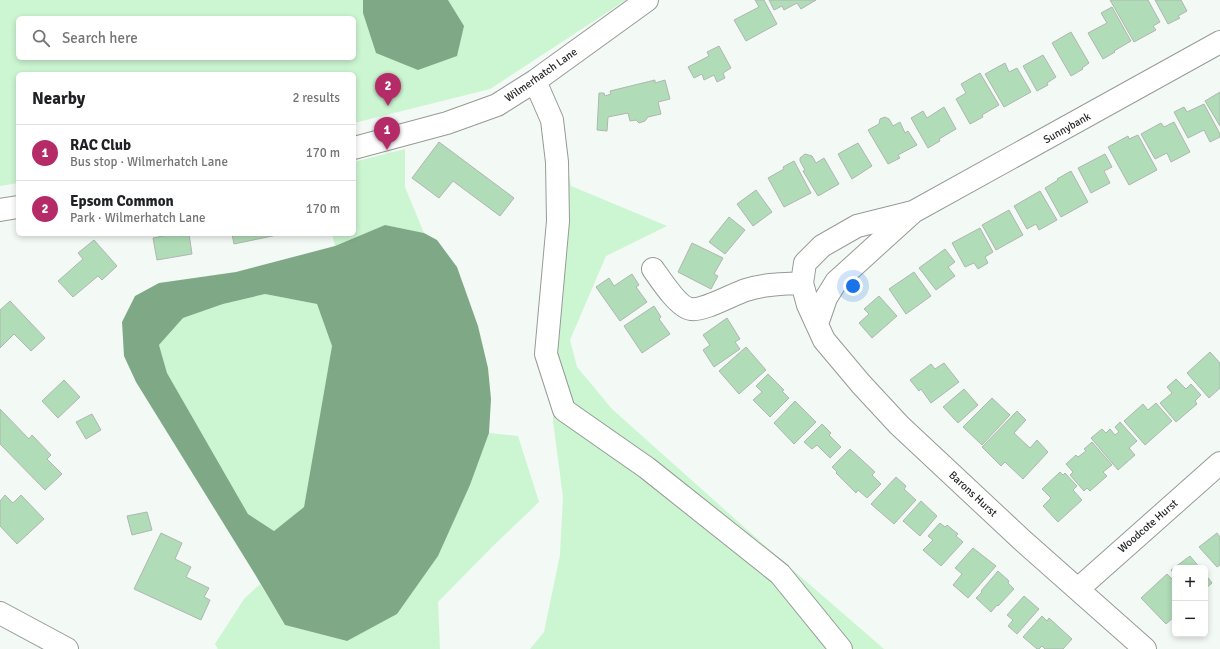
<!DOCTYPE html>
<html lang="en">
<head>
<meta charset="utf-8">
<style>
	body { margin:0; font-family:Signika,sans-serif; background:#f6f6f6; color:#202124 }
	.controls { position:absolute; right:12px; bottom:12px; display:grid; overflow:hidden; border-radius:6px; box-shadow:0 2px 6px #0003 }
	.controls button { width:36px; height:36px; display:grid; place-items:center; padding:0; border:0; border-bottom:1px solid #e0e0e0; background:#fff; color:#202124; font:20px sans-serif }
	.you { position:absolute; left:853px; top:286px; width:14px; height:14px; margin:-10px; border:3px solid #fff; border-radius:50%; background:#1a73e8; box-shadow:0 0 0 6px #1a73e833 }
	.badge { display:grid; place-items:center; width:26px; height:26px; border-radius:50%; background:#b52b68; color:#fff; font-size:13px; font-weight:700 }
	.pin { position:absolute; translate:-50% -33px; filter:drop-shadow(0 1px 2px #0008) }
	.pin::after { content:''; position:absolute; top:21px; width:14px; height:12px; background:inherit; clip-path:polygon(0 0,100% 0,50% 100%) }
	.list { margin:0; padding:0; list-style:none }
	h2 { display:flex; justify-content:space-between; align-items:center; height:52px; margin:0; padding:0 16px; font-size:17px }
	h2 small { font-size:13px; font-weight:400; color:#757577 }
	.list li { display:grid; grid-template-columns:26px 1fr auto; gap:12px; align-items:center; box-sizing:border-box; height:56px; padding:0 16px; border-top:1px solid #e0e0e0 }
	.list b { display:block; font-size:15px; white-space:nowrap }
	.list p { margin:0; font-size:13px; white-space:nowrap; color:#757577 }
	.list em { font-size:13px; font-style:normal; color:#757577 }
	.icon { flex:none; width:22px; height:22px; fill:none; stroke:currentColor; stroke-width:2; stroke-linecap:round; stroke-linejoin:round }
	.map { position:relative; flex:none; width:1220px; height:649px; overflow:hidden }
	.search { position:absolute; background:#fff; box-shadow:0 2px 6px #0003; left:16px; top:16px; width:340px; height:44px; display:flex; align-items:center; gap:10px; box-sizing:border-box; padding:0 14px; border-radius:6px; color:#757577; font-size:15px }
	.panel { position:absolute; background:#fff; box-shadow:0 2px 6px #0003; left:16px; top:72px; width:340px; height:164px; border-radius:6px }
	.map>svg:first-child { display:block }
	.green { fill:#ccf5d2; fill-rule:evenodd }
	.water { fill:#7fa986; fill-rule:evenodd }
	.building { fill:#b0dcb7; stroke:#b0b6b1 }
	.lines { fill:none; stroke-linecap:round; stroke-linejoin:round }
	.minor-casing { stroke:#969b96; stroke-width:24 }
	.minor { stroke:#fff; stroke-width:22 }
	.labels { text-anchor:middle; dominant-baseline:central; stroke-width:3.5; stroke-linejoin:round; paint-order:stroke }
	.street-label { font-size:11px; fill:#272a28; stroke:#fff }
</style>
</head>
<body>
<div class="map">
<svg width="1220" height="649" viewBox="0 0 1220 649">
	<rect width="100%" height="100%" fill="#f3f9f4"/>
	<path class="green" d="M0,0H626L490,89L354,123V74H18V183L0,186ZM18,18H354V58H18Z
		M405,149V187L424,233L385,225L335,246L332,234H354V162Z
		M568,168L571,186L667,226L606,256L570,340L577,367L612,409L763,544L884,649H530L544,632L560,555L563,497L553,421L555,350L567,235Z
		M265,294L317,304L332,346L304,507L274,531L248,514L167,373L159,345L183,318L223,304Z
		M489,433L518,436L539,502L492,547L438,602L440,649H218L215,644L244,599L260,584L285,625L346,641L397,614L470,485Z"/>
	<path class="water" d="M363,0H448L464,26L457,56L418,70L376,53L363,13Z
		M385,225L424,233L437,240L457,267L478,326L488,368L491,399L489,433L470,485L438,556L397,614L347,641L285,625L256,576L136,382L124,356L122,322L135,296L159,283L236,272L335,246ZM265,294L317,304L332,346L304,507L274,531L248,514L167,373L159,345L183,318L223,304Z"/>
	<path class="building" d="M755,0H764L777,24L746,41L734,20L759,7Z
		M769,0H816L801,9L797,3L784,10L782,6L774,10Z
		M1110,0H1148L1160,22L1153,26L1156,30L1134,42Z
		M1155,0H1181L1187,11L1178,16L1180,18L1168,24Z
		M1112,7L1131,41L1114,51L1115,52L1103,59L1088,33L1107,23L1101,13Z
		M1071,32L1089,63L1082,68L1083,69L1071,76L1052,43Z
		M719,46L731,68L723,73L725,78L717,82L714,75L704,80L702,74L694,78L688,67L709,56L707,52Z
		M1043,55L1056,77L1047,83L1048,85L1037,91L1023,66Z
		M1005,63L1009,72L1017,68L1031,92L1004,107L985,74Z
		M980,73L999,105L982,115L983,117L970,124L956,99L966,93L961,84Z
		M655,80V83L665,80L670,99L658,102L661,114L648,117L645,121L639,123L636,120L630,121L628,113L608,117L607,131L597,130L599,93H604L605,96L611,94L610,91Z
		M1220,92V126L1205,101Z
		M1204,104L1220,134V137L1210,142L1204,130L1188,138L1174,112L1184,107L1187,112Z
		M944,107L956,129L939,139L940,141L928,148L911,118L923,111L927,118Z
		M885,117L889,119L893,126L900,122L905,133L908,131L917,145L898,155L900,158L888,164L868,130L879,124L880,119Z
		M1174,122L1190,152L1171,162L1167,153L1155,159L1141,134L1161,123L1164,127Z
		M1138,135L1157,170L1129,185L1108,147L1128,136L1129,139Z
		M439,142L514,198L500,216L453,181L439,198L412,178Z
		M858,143L872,166L852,179L838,154Z
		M805,154L812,156L816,163L824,158L839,184L818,196L803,171L805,170L800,161V158Z
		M1105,154L1112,167L1104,171L1110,183L1091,193L1078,168Z
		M794,161L811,193L784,207L768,178L784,169L783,167Z
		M1071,171L1088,202L1061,217L1045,188L1058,180L1057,179Z
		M756,190L772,212L753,226L737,204Z
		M1040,191L1057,220L1039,230L1036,224L1027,229L1014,206Z
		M1009,210L1023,235L996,250L982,225Z
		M729,217L745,230L725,254L709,242Z
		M980,228L993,252L985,257L988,263L978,269L974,263L965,267L952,243Z
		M173,234H189L192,254L157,260L153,238Z
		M232,234H282L234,244Z
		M94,240L117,266L102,280L98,276L73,297L58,281L83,259L78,253Z
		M692,243L723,258L714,274L718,276L711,289L678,272Z
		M945,249L955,262L948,267L955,276L936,290L919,268Z
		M914,272L931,296L906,314L889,289Z
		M632,274L639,285L636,287L647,302L620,321L596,287L609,278L614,286Z
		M879,296L897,316L872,338L859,323L869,314L864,309Z
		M10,301L45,338L31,351L14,334L0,348V310Z
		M654,306L661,317L659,319L670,334L642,353L624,326Z
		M727,318L740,339L735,342L740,349L714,367L703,350L710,345L703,335Z
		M746,347L766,370L739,394L719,371Z
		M1210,352L1220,363V388L1209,398L1187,373Z
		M944,363L959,382L931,403L921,389L919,391L910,380L931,364L935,369Z
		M768,374L784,390L782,391L789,398L770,417L753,400L762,392L756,386Z
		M1176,379L1186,389L1191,384L1201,395L1195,401L1197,404L1176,422L1160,403L1172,393L1167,387Z
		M64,380L80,397L58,418L42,401Z
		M964,389L978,405L958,423L943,407Z
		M992,398L1010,415L982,445L963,427Z
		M795,401L816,422L794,444L774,423Z
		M1156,403L1172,421L1145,445L1124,421L1143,404L1148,410Z
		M0,409L29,439L32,435L51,455L47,459L62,474L45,490L0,444Z
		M1017,411L1026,420L1014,433L1030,448L1037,440L1048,452L1023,479L1005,462L1001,466L982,447Z
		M92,414L101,430L86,439L76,422Z
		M1120,422L1137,441L1129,448L1135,455L1118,470L1091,438L1102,429L1106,433L1110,429L1115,435L1119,432L1115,427Z
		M822,424L831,433L829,435L841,447L830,458L817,445L812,449L804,442Z
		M1092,442L1112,465L1103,472L1107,476L1090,491L1087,488L1084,491L1070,475L1073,472L1066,464L1076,455L1078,457L1086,451L1084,449Z
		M850,449L875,472L872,475L881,484L867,498L858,490L856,493L836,473L837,472L832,467Z
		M1060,472L1063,475L1065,473L1077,486L1073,490L1082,500L1058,522L1043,506L1051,498L1042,489Z
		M896,477L906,486L904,489L916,500L894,524L871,504Z
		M5,495L13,503L21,495L44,519L17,544L0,526V501Z
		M921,501L937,516L920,536L903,521Z
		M147,512L152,530L132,535L127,516Z
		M940,523L945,527L947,525L958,534L956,536L963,542L941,566L923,550L933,540L928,536Z
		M161,533L182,543L175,559L191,567L186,577L209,588L204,597L210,600L201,620L134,589Z
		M1217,533L1220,537V565L1217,567L1199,547Z
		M973,548L996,566L968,598L953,585L962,574L955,568Z
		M1190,556L1200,568H1175V575L1171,570Z
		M998,571L1009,581L1008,583L1014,589L998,606L997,605L991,612L976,598L982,592L981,591Z
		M1167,574L1175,582V616L1166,624L1141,598Z
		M1205,574L1212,583L1205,589Z
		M1024,596L1039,609L1017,634L1008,626L1013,620L1007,615Z
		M1042,616L1047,621L1049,618L1072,639L1063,649H1045L1042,646L1039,649H1037L1023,637Z"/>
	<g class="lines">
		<g class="minor-casing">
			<path id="minor" d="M535,81L552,120L557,162L558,221L546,354L564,410L647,468L780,574L841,649
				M354,148L447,123L497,105L535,81L647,0
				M0,210L18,207
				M913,212L857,226L822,246L805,263L802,283L808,305L824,340L861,384L899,425L1022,540L1145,649
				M653,269C660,279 679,308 691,309C704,311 733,294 746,290C764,284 783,284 802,283
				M817,324L826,298L836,282L913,212L1220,42
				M1078,589L1220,463
				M0,613L67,649"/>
		</g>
		<use href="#minor" class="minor"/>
	</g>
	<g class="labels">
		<g class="street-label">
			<text transform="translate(541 75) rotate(-35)">Wilmerhatch Lane</text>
			<text transform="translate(1067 128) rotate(-29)">Sunnybank</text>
			<text transform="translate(973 494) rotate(43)">Barons Hurst</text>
			<text transform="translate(1148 526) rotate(-41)">Woodcote Hurst</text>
		</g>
	</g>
</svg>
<div class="controls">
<button>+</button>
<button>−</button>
</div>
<div class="you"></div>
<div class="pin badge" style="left:387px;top:150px">1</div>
<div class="pin badge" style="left:388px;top:106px">2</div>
<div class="search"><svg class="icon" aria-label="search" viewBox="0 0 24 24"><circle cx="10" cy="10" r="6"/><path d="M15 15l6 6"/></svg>Search here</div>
<section class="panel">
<h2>Nearby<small>2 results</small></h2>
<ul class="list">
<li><span class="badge">1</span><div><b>RAC Club</b><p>Bus stop · Wilmerhatch Lane</p></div><em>170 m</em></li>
<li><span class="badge">2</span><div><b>Epsom Common</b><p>Park · Wilmerhatch Lane</p></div><em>170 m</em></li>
</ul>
</section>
</div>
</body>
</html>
